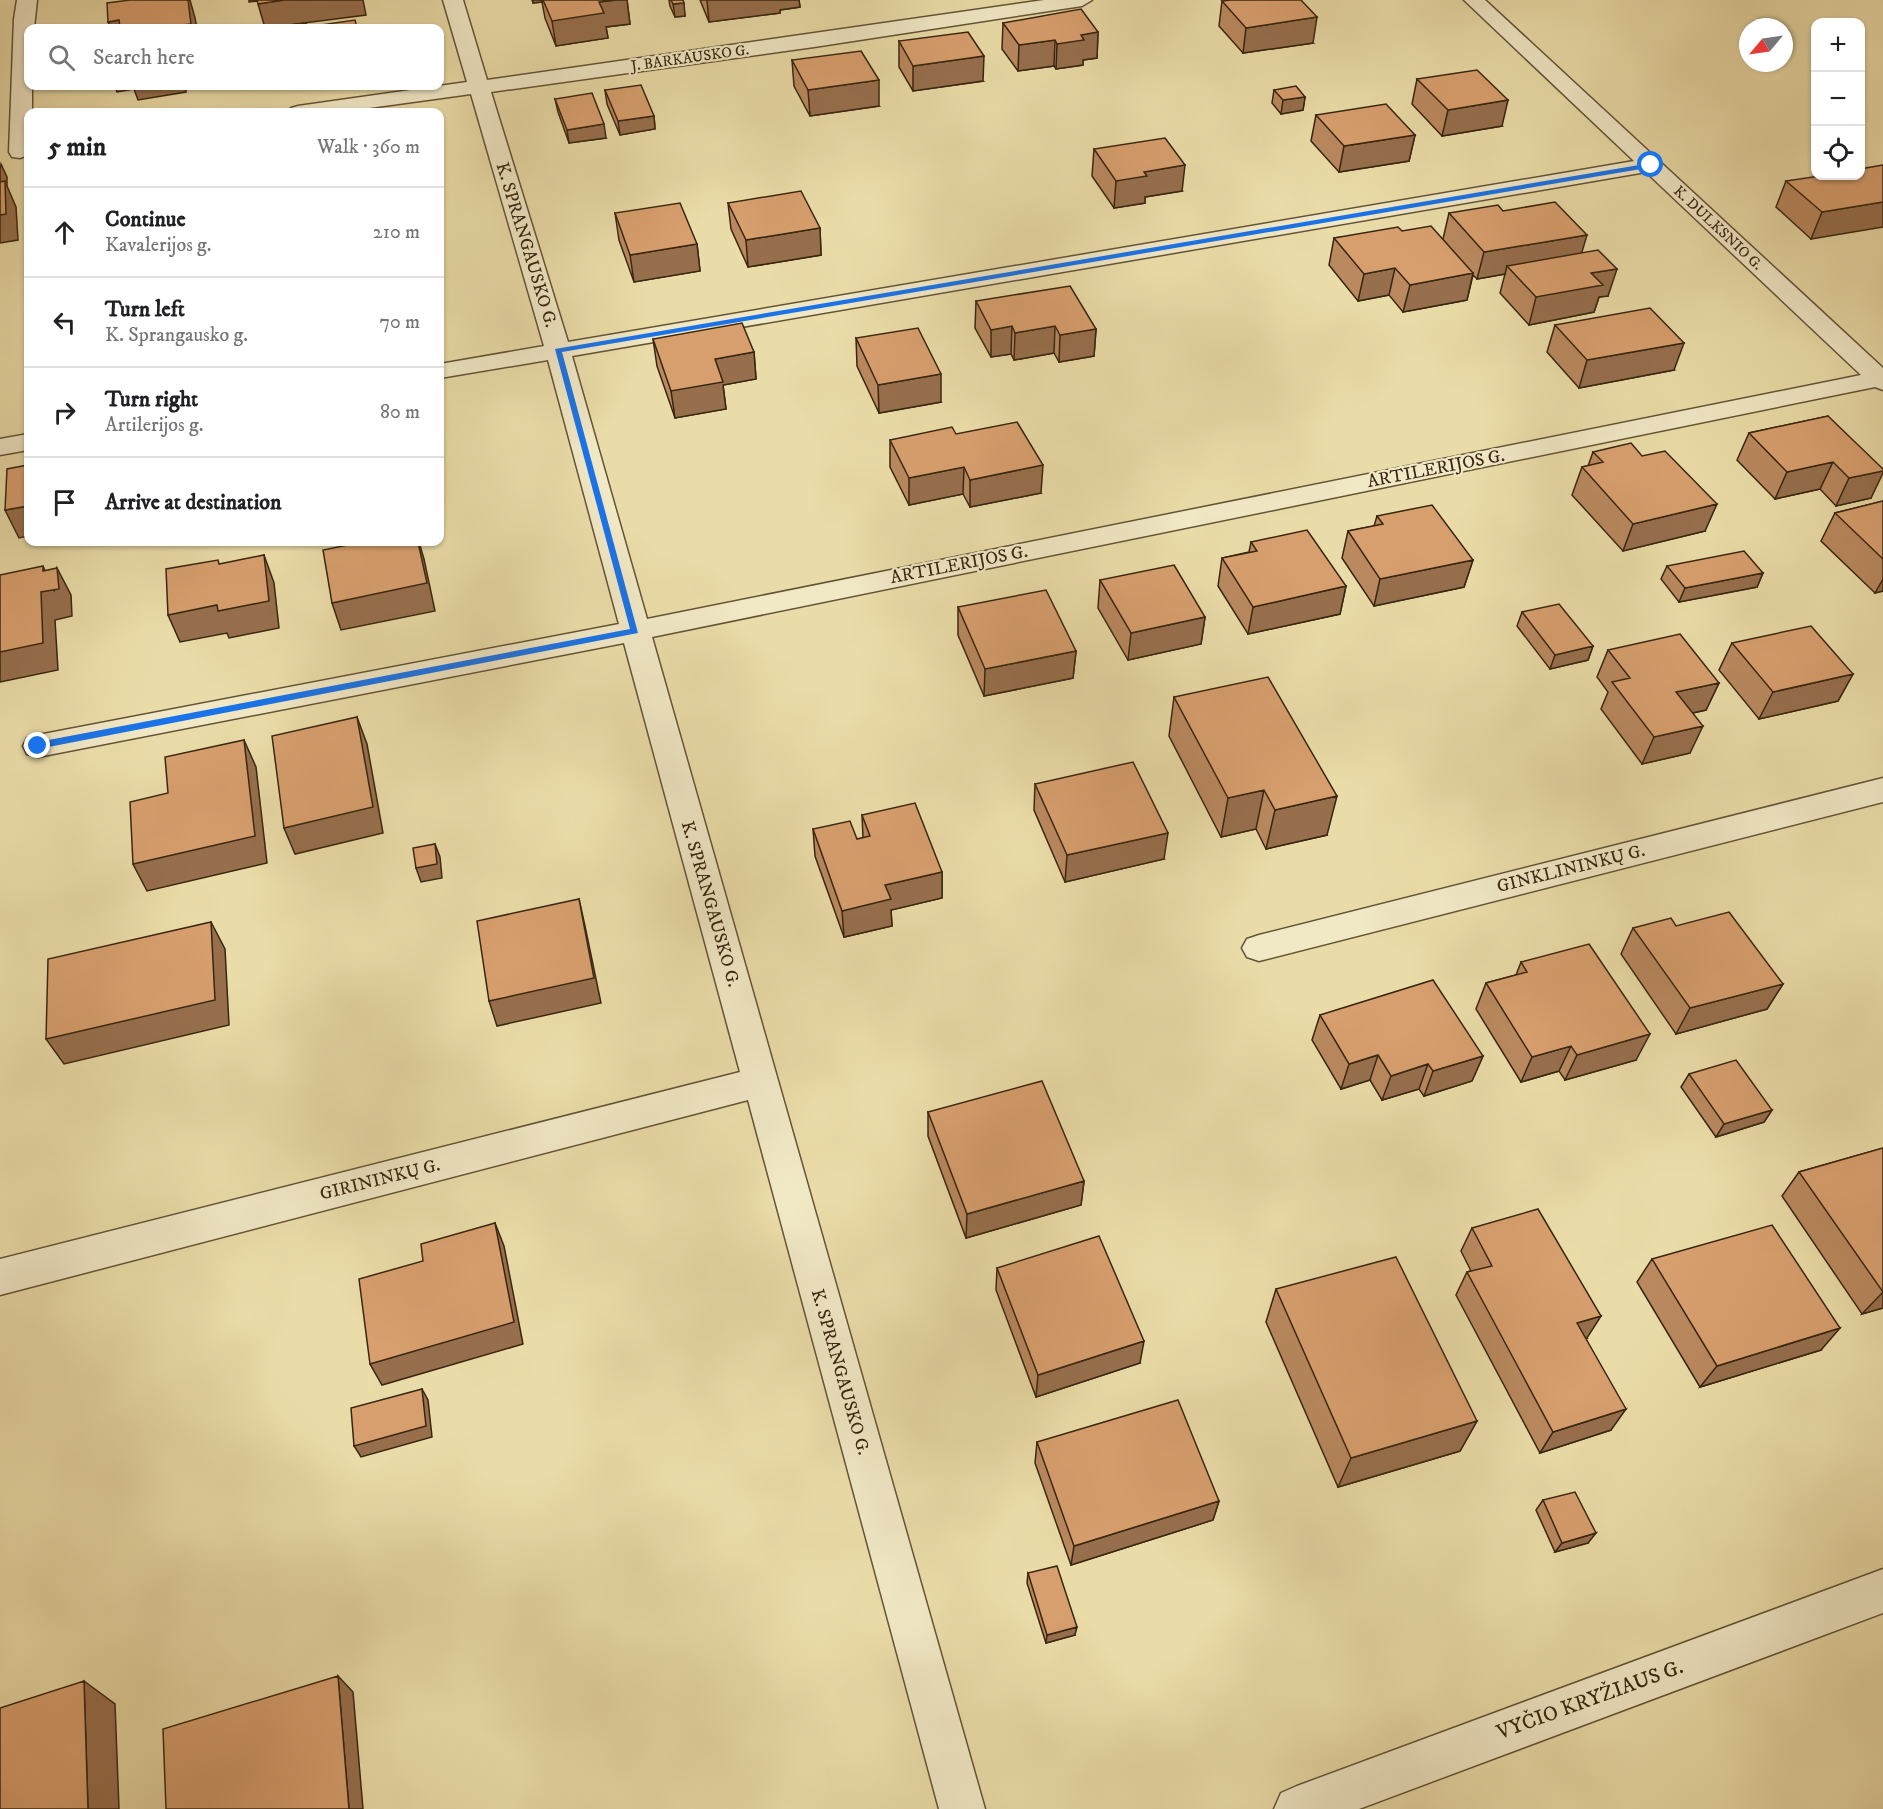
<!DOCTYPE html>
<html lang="en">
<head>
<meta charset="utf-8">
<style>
	body { margin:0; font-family:"IM FELL DW Pica",serif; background:#f6f6f6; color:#202124 }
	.controls { position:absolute; right:18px; top:18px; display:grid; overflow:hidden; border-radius:12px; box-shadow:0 2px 4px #0004 }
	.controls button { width:54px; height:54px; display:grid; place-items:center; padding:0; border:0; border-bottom:2px solid #e0e0e0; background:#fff; color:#202124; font:30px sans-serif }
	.compass { position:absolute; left:1739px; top:18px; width:54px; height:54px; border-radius:50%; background:#fff; box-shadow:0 2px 4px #0004; rotate:241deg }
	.stop { position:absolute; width:18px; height:18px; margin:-14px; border:4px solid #1a73e8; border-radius:50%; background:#fff }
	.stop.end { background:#1a73e8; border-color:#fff; box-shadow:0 2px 6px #0008 }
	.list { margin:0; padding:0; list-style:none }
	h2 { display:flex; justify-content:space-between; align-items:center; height:78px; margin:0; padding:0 24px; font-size:26px }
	h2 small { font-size:20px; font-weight:400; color:#757577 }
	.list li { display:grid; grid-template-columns:39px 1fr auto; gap:18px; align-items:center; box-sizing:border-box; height:90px; padding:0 24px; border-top:2px solid #e0e0e0 }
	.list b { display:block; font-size:22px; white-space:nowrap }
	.list p { margin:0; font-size:20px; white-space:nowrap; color:#757577 }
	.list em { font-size:20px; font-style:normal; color:#757577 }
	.icon { flex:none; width:33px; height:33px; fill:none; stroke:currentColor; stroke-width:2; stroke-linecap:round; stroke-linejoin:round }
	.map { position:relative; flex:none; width:1883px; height:1809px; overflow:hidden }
	.search { position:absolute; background:#fff; box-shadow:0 2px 4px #0004; left:24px; top:24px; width:420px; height:66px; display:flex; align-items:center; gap:15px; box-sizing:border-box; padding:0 21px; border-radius:12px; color:#757577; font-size:22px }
	.panel { position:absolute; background:#fff; box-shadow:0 2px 4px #0004; left:24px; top:108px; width:420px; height:438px; border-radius:12px }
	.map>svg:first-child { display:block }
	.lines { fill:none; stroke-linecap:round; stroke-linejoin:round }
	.minor-casing { stroke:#645436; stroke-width:3 }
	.tertiary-casing { stroke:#645436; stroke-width:3 }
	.minor { fill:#f1e8c6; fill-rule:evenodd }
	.tertiary { fill:#f1e8c6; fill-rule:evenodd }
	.wall { fill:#ba895f; stroke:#382610; stroke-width:1.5 }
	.shaded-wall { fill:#976f4d; stroke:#382610; stroke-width:1.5 }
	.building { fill:#d89f6e; stroke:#382610; stroke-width:1.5 }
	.route { fill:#1a73e8 }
	.labels { text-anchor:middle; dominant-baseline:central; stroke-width:4.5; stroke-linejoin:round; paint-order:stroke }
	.far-street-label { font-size:15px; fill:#382610; stroke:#f1e8c6 }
	.street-label { font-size:18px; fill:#382610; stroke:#f1e8c6 }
	.near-street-label { font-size:21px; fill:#382610; stroke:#f1e8c6 }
</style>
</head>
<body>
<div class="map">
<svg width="1883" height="1809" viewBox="0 0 1883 1809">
	<rect width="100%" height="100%" fill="#eadca8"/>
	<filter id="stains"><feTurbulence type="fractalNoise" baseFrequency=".00333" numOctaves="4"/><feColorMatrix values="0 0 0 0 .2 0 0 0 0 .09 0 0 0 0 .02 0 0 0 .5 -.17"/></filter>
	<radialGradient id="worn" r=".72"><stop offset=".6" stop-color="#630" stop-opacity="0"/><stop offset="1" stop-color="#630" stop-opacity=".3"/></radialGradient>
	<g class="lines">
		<g class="minor-casing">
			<path id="minor" d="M17,0H37L34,28H28V86H32V112H28V155L20,158L12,157L9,152L14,19Z
				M443,0H463L487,80L1044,0H1092L1082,6L814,47L491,92L568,342L1634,161L1464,0H1485L1883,368V390L1875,387L652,637L985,1809H939L748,1100L0,1295V1259L740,1072L624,643L38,757L27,754L23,746L27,738L38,735L619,624L548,360L440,378V364L544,346L471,94L340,112H287L291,108L298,106L467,82ZM1646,172L1861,375L647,619L572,356Z
				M28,434V450L0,455V439Z
				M1883,778V802L1259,961L1247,957L1242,948L1247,939L1259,935Z"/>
		</g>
		<g class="tertiary-casing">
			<path id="tertiary" d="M1883,1569V1613L1359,1809H1274L1281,1793L1297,1786Z"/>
		</g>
		<use href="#minor" class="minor"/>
		<use href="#tertiary" class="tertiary"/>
	</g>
	<path class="wall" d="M532,0H627L630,24L606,27L608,38L556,46L545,18L542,2L533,3Z
		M669,0H683L685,16L675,17L670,6Z
		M700,0H799L800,7L780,10V13L709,22Z
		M1222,1L1313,43L1243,53L1219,26Z
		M1003,23L1098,32L1097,58L1083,60V65L1056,69L1054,66L1018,71L1002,49Z
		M899,41L983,81L913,91L899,67Z
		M792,60L879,106L810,116L794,86Z
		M1417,79L1502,126L1442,136L1412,104Z
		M605,90L654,116L655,129L620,135L607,104Z
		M1274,90L1305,97L1303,110L1281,114L1272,103Z
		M555,99L606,138L569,143L558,112Z
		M1316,115L1415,135L1409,161L1339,172L1311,141Z
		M1094,149L1182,191L1145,197V203L1114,208L1092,176Z
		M1860,176L1811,239L1776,207L1786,181Z
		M728,203L820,228L821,255L748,267L731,229Z
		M1503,211L1581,253L1608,296L1599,297L1594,312L1529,325L1500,293L1505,274L1477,279L1473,275L1467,300L1403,312L1389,295L1358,301L1329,265L1334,238L1402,231L1443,239L1449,213Z
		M615,213L697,244L700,271L634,282L619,240Z
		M976,301L1096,329L1094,356L1059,362L1054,353L1014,360L1011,354L991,357L975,328Z
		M1555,325L1674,370L1579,388L1547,352Z
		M856,338L941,402L879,413L857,366Z
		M653,339L754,352L756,379L723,385L726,409L675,418L657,366Z
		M1828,416L1871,498L1836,506L1820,489L1775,499L1737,460L1749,433Z
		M956,434L1041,493L970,507L963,494L909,505L890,467V440Z
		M1593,452L1705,531L1623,551L1572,495L1582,467L1588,466Z
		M1883,501V591L1875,593L1821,541L1835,513Z
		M1377,516L1473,560L1464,587L1374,606L1342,558L1348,531L1374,526Z
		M1251,542L1346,586L1340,614L1248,634L1218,586L1222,558L1249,552Z
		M1667,566L1763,573L1757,587L1679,602L1661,579Z
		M1100,580L1205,617L1201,644L1128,660L1098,608Z
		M958,607L1076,651L1073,678L984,696L958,635Z
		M1522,612L1593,646L1588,660L1550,669L1517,626Z
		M1732,643L1853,674L1838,701L1759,719L1719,670Z
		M1608,650L1719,683L1706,710L1693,713L1690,753L1642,764L1601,709L1608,692L1597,677Z
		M1174,697L1327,835L1266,849L1256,829L1221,837L1169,736Z
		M1035,784L1164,859L1065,882L1034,810Z
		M862,815L942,872V898L891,910L892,926L844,937L815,856L813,829L857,839L863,838Z
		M1676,926L1783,984L1767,1009L1676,1034L1621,954L1633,928Z
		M1521,962L1636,1060L1565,1080L1559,1071L1521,1082L1476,1009L1486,983L1516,975Z
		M1320,1015L1483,1056L1472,1081L1424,1096L1419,1089L1382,1100L1370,1080L1341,1089L1312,1040Z
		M1689,1074L1772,1110L1764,1122L1716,1137L1681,1087Z
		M928,1112L1084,1181L1081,1205L966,1238L928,1136Z
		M1883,1148V1308L1862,1314L1782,1196L1799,1172Z
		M1472,1228L1587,1338H1586L1611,1430L1540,1453L1456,1295L1467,1272L1471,1271L1461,1251Z
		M1652,1259L1821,1350L1700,1387L1637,1282Z
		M997,1268L1140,1363L1036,1397L996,1290Z
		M1276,1289L1477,1421L1460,1451L1338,1487L1266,1322Z
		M1037,1442L1219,1501L1213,1520L1071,1565L1035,1463Z
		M1543,1500L1588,1543L1555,1552L1536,1510Z
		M1028,1573L1075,1635L1046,1643L1027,1583Z"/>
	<path class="shaded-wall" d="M188,0H190L195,18L197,28H155Z
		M249,0H267L249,2Z
		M284,0H363L366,15L265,28L258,4Z
		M533,0H541L542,2L533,3Z
		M615,0H627L630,24L606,27L608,38L556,46L552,21L599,2Z
		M707,0H799L800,7L780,10V13L709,22Z
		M684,3L685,16L675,17L673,4Z
		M1317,17L1313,43L1243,53L1246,28Z
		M119,20L122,28H111L108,22Z
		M1098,32L1097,58L1083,60V65L1056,69L1057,44L1081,35Z
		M1055,40L1054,66L1018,71L1019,45Z
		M984,56L983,81L913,91V66Z
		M879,80V106L810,116L808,90Z
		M115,86H186V92L138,100L134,89L117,92Z
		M1305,97L1303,110L1281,114L1283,100Z
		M1508,100L1502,126L1442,136L1448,110Z
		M654,116L655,129L620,135L618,121Z
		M604,124L606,138L569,143L567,130Z
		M1415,135L1409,161L1339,172L1344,146Z
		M1,164L7,177V186L16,207L18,240L0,243V169Z
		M1185,165L1182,191L1145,197V203L1114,208L1116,181L1144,172Z
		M1883,202V227L1811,239L1822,212Z
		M820,228L821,255L748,267L746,240Z
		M1587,235L1579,262L1507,266L1505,274L1477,279L1484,252Z
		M697,244L700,271L634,282L630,255Z
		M1395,268L1389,295L1358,301L1364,274Z
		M1617,269L1608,296L1599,297L1594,312L1529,325L1536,297L1591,273Z
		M1473,273L1467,300L1403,312L1410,285Z
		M1012,326L1011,354L991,357V330Z
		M1055,326L1054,353L1014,360L1015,333Z
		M1096,329L1094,356L1059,362L1060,335Z
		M1684,343L1674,370L1579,388L1587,360Z
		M754,352L756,379L723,385L726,409L675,418L671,391L715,359Z
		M941,374V402L879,413L878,385Z
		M1833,462L1820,489L1775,499L1787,472Z
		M1043,465L1041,493L970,507V480Z
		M964,467L963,494L909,505V478Z
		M1883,471V473L1871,498L1836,506L1849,478Z
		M1717,504L1705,531L1623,551L1633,524Z
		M28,506V536L19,538L5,510Z
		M418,542H419L424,559L435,611L341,630L332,603Z
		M264,555L274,583L279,628L229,638L227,633L180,642L168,615Z
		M1473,560L1464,587L1374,606L1380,579Z
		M43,566L54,590L57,568L71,595L72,616L55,620L58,670L0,682V652L41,592L43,571Z
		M1763,573L1757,587L1679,602L1685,588Z
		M1883,579V591L1875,593Z
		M1346,586L1340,614L1248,634L1253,607Z
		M1205,617L1201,644L1128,660L1131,633Z
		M1593,646L1588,660L1550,669L1555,655Z
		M1076,651L1073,678L984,696L985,669Z
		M1853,674L1838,701L1759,719L1773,692Z
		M1719,683L1706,710L1664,719L1676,692Z
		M357,717L367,744L383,833L295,854L284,828Z
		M1703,726L1690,753L1642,764L1654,737Z
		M244,740L256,767L267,863L147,891L133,864Z
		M1264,790L1256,829L1221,837L1228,798Z
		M1337,796L1327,835L1266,849L1275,810Z
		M1168,833L1164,859L1065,882L1067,855Z
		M435,844L440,857L442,878L421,882L416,868Z
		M942,872V898L891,910L892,926L844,937L842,911L885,885Z
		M579,899L585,926L601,1003L497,1026L489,1001Z
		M211,922L225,949L229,1025L64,1064L46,1039Z
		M1783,984L1767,1009L1676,1034L1690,1008Z
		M1650,1034L1636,1060L1565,1080L1577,1055Z
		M1571,1046L1559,1071L1521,1082L1532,1057Z
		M1378,1055L1370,1080L1341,1089L1349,1064Z
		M1483,1056L1472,1081L1424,1096L1433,1071Z
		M1428,1064L1419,1089L1382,1100L1391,1076Z
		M1772,1110L1764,1122L1716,1137L1724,1124Z
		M1084,1181L1081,1205L966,1238L967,1214Z
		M495,1223L504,1246L523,1344L382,1385L370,1364Z
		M1883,1292V1308L1862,1314Z
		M1601,1316L1587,1338L1564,1346L1577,1323Z
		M1840,1328L1821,1350L1700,1387L1717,1366Z
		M1144,1341L1140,1363L1036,1397L1038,1375Z
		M422,1389L428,1400L432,1437L361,1457L354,1446Z
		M1626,1409L1611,1430L1540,1453L1553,1432Z
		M1477,1421L1460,1451L1338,1487L1351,1458Z
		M1219,1501L1213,1520L1071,1565L1074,1546Z
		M1596,1533L1588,1543L1555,1552L1562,1543Z
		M1077,1627L1075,1635L1046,1643L1047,1635Z
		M338,1676L353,1692L363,1809H349Z
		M84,1681L115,1704L119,1809H88Z"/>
	<path class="building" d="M130,0H188L191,24L155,28H120L119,20L108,22L107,3Z
		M257,0H284L258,4Z
		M543,0H615L599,2L604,13L552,21Z
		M671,0H683L684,3L673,4Z
		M1231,0H1301L1317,17L1246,28L1222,1Z
		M1081,9L1098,32L1081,35L1084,40L1057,44L1055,40L1019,45L1003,23Z
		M355,20L357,28H263L306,23L307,27Z
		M968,32L984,56L913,66L899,41Z
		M861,51L879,80L808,90L792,60Z
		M1477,70L1508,100L1448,110L1417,79Z
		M641,85L654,116L618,121L605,90Z
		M1296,86L1305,97L1283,100L1274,90Z
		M592,93L604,124L567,130L555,99Z
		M1386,104L1415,135L1344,146L1316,115Z
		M1165,138L1185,165L1144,172L1147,176L1116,181L1094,149Z
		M1883,165V202L1822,212L1786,181L1820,176H1860V169Z
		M5,181L6,214L0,215V182Z
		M801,191L820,228L746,240L728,203Z
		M1555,202L1587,235L1484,252L1449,213L1498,205L1503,211Z
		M680,203L697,244L630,255L615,213Z
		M1431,226L1473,273L1410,285L1395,268L1364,274L1334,238L1398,227L1402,231Z
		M1598,250L1617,269L1591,273L1603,285L1536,297L1507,266Z
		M1070,286L1096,329L1060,335L1055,326L1015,333L1012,326L991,330L976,301Z
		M1650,308L1684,343L1587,360L1555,325Z
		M742,323L754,352L715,359L723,382L671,391L653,339Z
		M918,328L941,374L878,385L856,338Z
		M1828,416L1883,469V471L1849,478L1833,462L1787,472L1749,433Z
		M1017,422L1043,465L970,480L964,467L909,478L890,440L952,427L956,434Z
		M1631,443L1642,456L1665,451L1717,504L1633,524L1582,467L1603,462L1593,452Z
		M28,465V506L5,510L7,469Z
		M1883,501V559L1835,513Z
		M1432,505L1473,560L1380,579L1348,531L1383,524L1377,516Z
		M1307,530L1346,586L1253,607L1222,558L1257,551L1251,542Z
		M363,542H418L427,583L332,603L323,550Z
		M1744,551L1763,573L1685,588L1667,566Z
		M264,555L269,601L218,611L217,605L168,615L166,569L218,560L219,564Z
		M1174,565L1205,617L1131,633L1100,580Z
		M43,566V571L57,568L59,589L41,592L43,643L0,652V575Z
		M1046,590L1076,651L985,669L958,607Z
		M1559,604L1593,646L1555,655L1522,612Z
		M1811,626L1853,674L1773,692L1732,643Z
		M1680,634L1719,683L1676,692L1703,726L1654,737L1612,682L1630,678L1608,650Z
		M1268,677L1337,796L1275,810L1264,790L1228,798L1174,697Z
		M357,717L373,807L284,828L272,736Z
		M244,740L255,836L133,864L130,802L168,793L165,757Z
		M1133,762L1168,833L1067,855L1035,784Z
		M915,803L942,872L885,885L891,899L842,911L813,829L850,821L857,839L870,836L862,815Z
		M435,844L437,864L416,868L413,848Z
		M579,899L594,978L489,1001L477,921Z
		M1729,912L1783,984L1690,1008L1633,928L1671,918L1676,926Z
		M211,922L215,1000L46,1039L48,959Z
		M1589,944L1650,1034L1577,1055L1571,1046L1532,1057L1486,983L1527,972L1521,962Z
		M1433,980L1483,1056L1433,1071L1428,1064L1391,1076L1378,1055L1349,1064L1320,1015Z
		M1736,1060L1772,1110L1724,1124L1689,1074Z
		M1042,1081L1084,1181L967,1214L928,1112Z
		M1883,1148V1292L1799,1172Z
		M1538,1209L1601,1316L1577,1323L1626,1409L1553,1432L1467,1272L1492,1266L1472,1228Z
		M495,1223L514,1322L370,1364L359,1279L423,1261L421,1244Z
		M1772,1225L1840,1328L1717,1366L1652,1259Z
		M1099,1236L1144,1341L1038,1375L997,1268Z
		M1396,1257L1477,1421L1351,1458L1276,1289Z
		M422,1389L426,1426L354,1446L351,1408Z
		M1178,1400L1219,1501L1074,1546L1037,1442Z
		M1575,1492L1596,1533L1562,1543L1543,1500Z
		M1057,1566L1077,1627L1047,1635L1028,1573Z
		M338,1676L349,1809H166L163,1729Z
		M84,1681L88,1809H0V1708Z"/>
	<path class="route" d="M1651,163L1653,167L562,352L638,633L38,749L33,746L38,742L630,629L555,349Z"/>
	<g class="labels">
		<g class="far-street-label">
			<text transform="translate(690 58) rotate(-8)">J. BARKAUSKO G.</text>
			<text transform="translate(1718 228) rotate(43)">K. DULKSNIO G.</text>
		</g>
		<g class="street-label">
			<text transform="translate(526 245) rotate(73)">K. SPRANGAUSKO G.</text>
			<text transform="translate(1436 469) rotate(-11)">ARTILERIJOS G.</text>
			<text transform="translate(959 565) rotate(-11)">ARTILERIJOS G.</text>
			<text transform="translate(1571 869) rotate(-14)">GINKLININKŲ G.</text>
			<text transform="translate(710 904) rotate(74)">K. SPRANGAUSKO G.</text>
			<text transform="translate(380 1180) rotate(-14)">GIRININKŲ G.</text>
			<text transform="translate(840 1372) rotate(74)">K. SPRANGAUSKO G.</text>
		</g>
		<g class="near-street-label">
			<text transform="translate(1590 1700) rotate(-20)">VYČIO KRYŽIAUS G.</text>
		</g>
	</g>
	<rect width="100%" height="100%" filter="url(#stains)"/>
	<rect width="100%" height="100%" fill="url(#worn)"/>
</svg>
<div class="controls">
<button>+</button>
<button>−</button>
<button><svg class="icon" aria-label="locate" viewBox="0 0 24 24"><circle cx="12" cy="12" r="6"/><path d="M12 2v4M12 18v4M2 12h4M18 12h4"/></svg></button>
</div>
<svg class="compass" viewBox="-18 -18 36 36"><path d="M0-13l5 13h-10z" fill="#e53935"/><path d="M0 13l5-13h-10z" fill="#757577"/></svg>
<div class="stop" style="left:1651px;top:165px"></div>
<div class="stop end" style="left:38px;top:746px"></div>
<div class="search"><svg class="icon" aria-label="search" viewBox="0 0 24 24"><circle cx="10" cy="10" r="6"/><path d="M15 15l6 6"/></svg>Search here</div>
<section class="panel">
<h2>5 min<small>Walk · 360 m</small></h2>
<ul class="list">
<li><svg class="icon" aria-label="ahead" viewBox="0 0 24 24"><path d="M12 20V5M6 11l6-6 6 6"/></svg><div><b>Continue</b><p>Kavalerijos g.</p></div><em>210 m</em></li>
<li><svg class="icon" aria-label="left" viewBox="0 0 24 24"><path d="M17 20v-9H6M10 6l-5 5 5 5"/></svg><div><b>Turn left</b><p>K. Sprangausko g.</p></div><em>70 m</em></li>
<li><svg class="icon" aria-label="right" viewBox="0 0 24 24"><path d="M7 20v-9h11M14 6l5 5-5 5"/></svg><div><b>Turn right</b><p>Artilerijos g.</p></div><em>80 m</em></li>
<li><svg class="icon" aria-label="arrive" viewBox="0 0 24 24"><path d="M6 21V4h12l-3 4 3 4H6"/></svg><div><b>Arrive at destination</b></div></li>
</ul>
</section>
</div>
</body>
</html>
